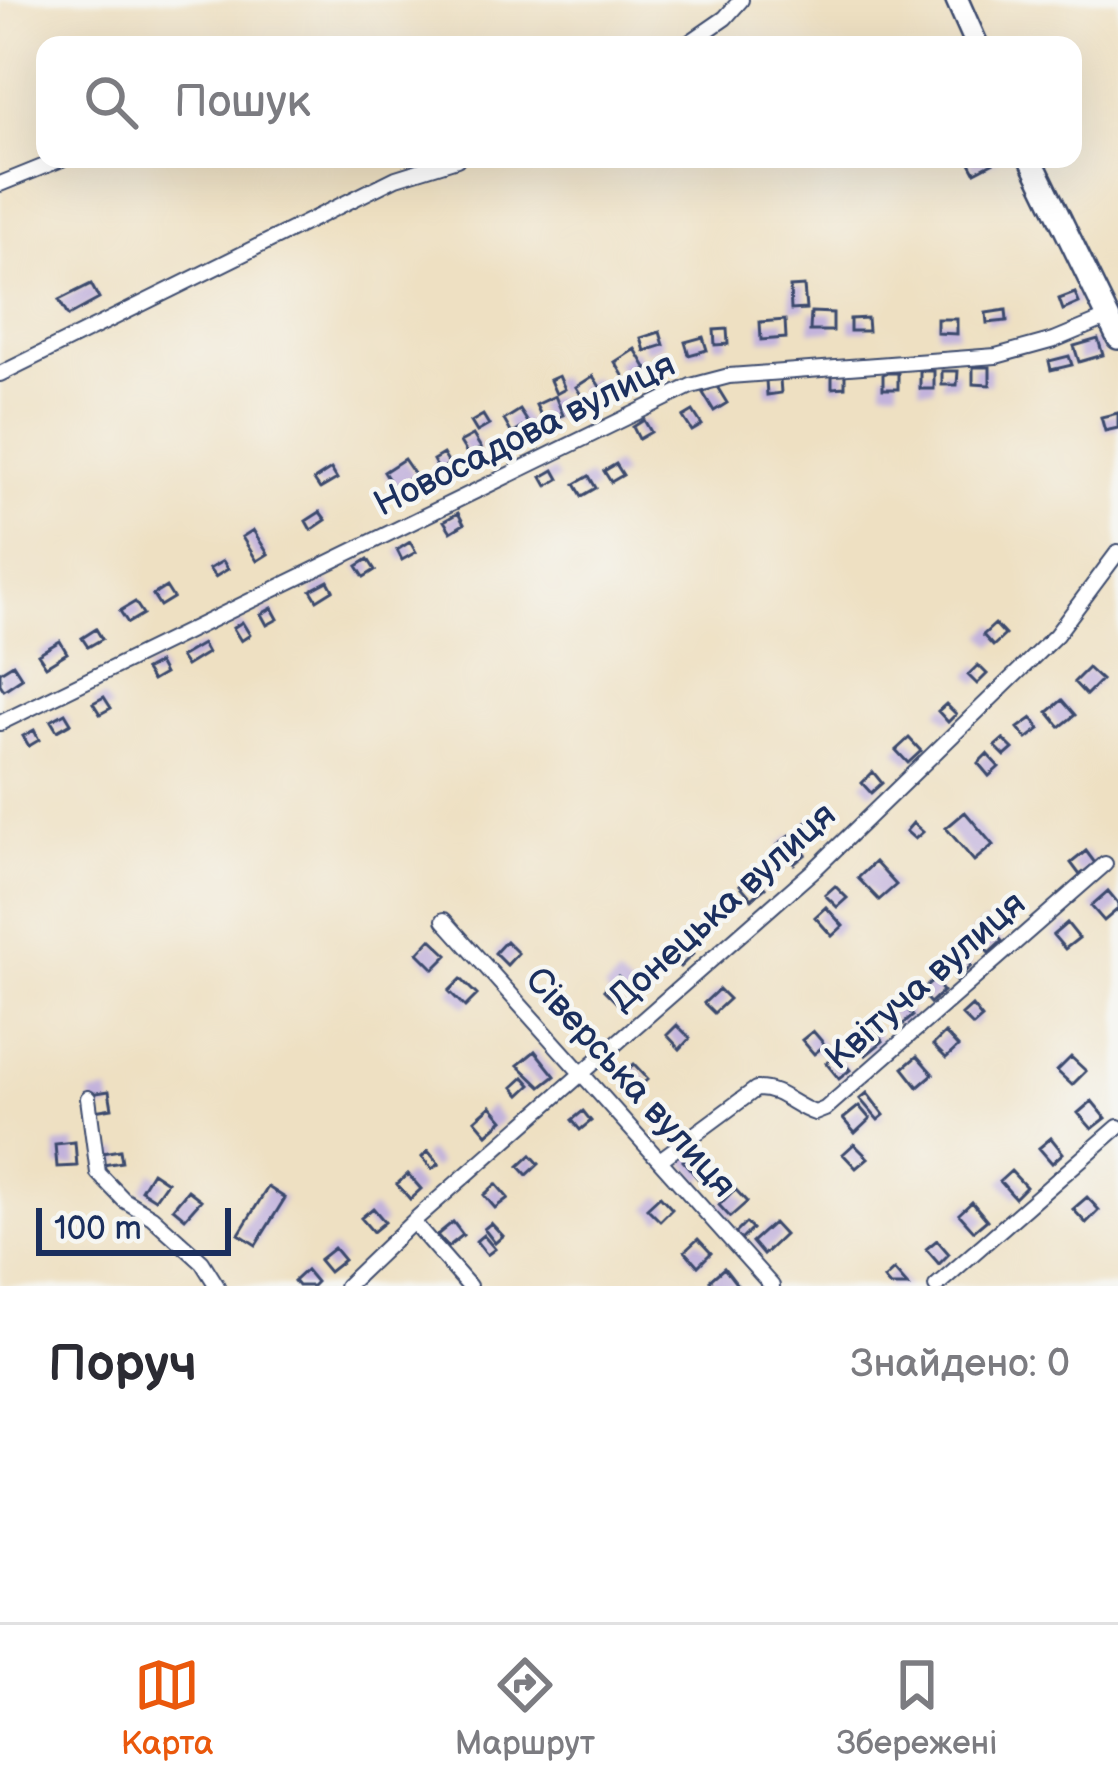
<!DOCTYPE html>
<html lang="uk">
<head>
<meta charset="utf-8">
<style>
	body { margin:0; font-family:"Balsamiq Sans",sans-serif; background:#f7f7f7; color:#2b2b33 }
	.scale { position:absolute; left:36px; bottom:30px; width:195px; box-sizing:border-box; padding-left:12px; border:6px solid #1b2f5e; border-top:0; font-size:33px; line-height:42px; white-space:nowrap; color:#1b2f5e; -webkit-text-stroke:9px #f6f6f2; paint-order:stroke }
	.list { margin:0; padding:0; list-style:none }
	h2 { display:flex; justify-content:space-between; align-items:center; height:156px; margin:0; padding:0 48px; font-size:51px }
	h2 small { font-size:39px; font-weight:400; color:#7c7c81 }
	.icon { flex:none; width:66px; height:66px; fill:none; stroke:currentColor; stroke-width:2; stroke-linecap:round; stroke-linejoin:round }
	.map { position:relative; flex:none; width:1118px; height:1286px; overflow:hidden }
	.search { position:absolute; background:#fff; box-shadow:0 12px 48px #0002; left:36px; right:36px; top:36px; height:132px; display:flex; align-items:center; gap:30px; box-sizing:border-box; padding:0 42px; border-radius:24px; color:#7c7c81; font-size:45px }
	.sheet { height:336px; background:#fff }
	nav { display:flex; justify-content:space-around; align-items:center; box-sizing:border-box; height:168px; border-top:3px solid #e1e1e2; background:#fff; font-size:33px; color:#7c7c81 }
	nav a { display:grid; justify-items:center; gap:6px }
	nav .on { color:#ea580c }
	.map>svg:first-child { display:block }
	.building { fill:#c2b2dc }
	.lines { fill:none; stroke-linecap:round; stroke-linejoin:round }
	.minor-casing { stroke:#3b4a6d; stroke-width:18 }
	.secondary-casing { stroke:#3b4a6d; stroke-width:26 }
	.minor { stroke:#fff; stroke-width:14 }
	.secondary { stroke:#fff; stroke-width:21 }
	.labels { text-anchor:middle; dominant-baseline:central; stroke-width:9; stroke-linejoin:round; paint-order:stroke }
	.street-label { font-size:36px; fill:#1b2f5e; stroke:#f6f6f2 }
</style>
</head>
<body>
<div class="map">
<svg width="1118" height="1286" viewBox="0 0 1118 1286">
	<rect width="100%" height="100%" fill="#f6f6f2"/>
	<filter id="ink" filterUnits="userSpaceOnUse"><feTurbulence type="fractalNoise" baseFrequency=".00833" numOctaves="2"/><feDisplacementMap in="SourceGraphic" scale="24" xChannelSelector="R" yChannelSelector="G"/><feConvolveMatrix kernelMatrix="1 2 1 2 8 2 1 2 1" color-interpolation-filters="sRGB"/></filter>
	<filter id="wash" filterUnits="userSpaceOnUse"><feTurbulence type="fractalNoise" baseFrequency=".004" numOctaves="4" result="noise"/><feDisplacementMap in="SourceGraphic" scale="48" xChannelSelector="R" yChannelSelector="G"/><feGaussianBlur stdDeviation="2.7" result="paint"/><feColorMatrix in="noise" values="0 0 0 0 0 0 0 0 0 0 0 0 0 0 0 0 0 1.4 0 .05"/><feComposite in="paint" operator="in"/></filter>
	<g filter="url(#wash)">
		<rect width="100%" height="100%" fill="#eee0c2"/>
		<g id="blocks">
			<path class="building" d="M968,159H1000L975,172Z
				M91,284L99,299L68,316L59,300Z
				M804,286L806,309L791,310L790,287Z
				M1075,293L1079,303L1063,310L1059,299Z
				M1006,310L1007,321L987,323L986,313Z
				M811,312L833,313V331H810Z
				M867,318L868,331H850V319Z
				M937,319H957V334L937,333Z
				M785,320L786,338L761,340L760,322Z
				M727,329L728,344L715,345L714,330Z
				M660,332L664,345L645,351L641,338Z
				M703,337L707,350L689,355L685,342Z
				M1098,339L1103,355L1079,362L1074,346Z
				M635,349L647,369L627,382L615,362Z
				M1069,356L1072,365L1051,370L1049,361Z
				M973,367H990V385L973,384Z
				M920,371H934V389H920Z
				M942,371H958L957,385H942Z
				M832,372H845V387L832,388Z
				M883,373H898V389H883Z
				M559,376L565,389L556,394L550,380Z
				M593,376L602,390L585,401L576,387Z
				M780,379L781,393L767,395L766,380Z
				M716,385L727,403L714,411L703,393Z
				M555,396L563,415L544,422L536,405Z
				M520,410L529,424L512,434L504,420Z
				M693,411L702,425L692,431L683,417Z
				M1118,413V428L1105,431L1101,417Z
				M483,415L489,425L477,432L471,422Z
				M644,420L651,432L639,439L633,427Z
				M473,435L481,448L468,455L460,442Z
				M443,454L449,464L439,471L433,460Z
				M404,459L415,475L394,488L384,472Z
				M616,464L623,475L611,482L604,471Z
				M331,469L337,479L320,489L314,480Z
				M554,470L559,479L547,486L542,477Z
				M589,476L596,488L582,496L575,484Z
				M320,512L326,520L311,530L306,521Z
				M458,513L464,524L451,532L444,521Z
				M253,530L268,554L257,561L242,537Z
				M410,542L416,552L402,560L397,550Z
				M368,559L375,570L364,577L357,566Z
				M223,561L228,569L215,577L209,569Z
				M328,581L333,590L317,600L311,590Z
				M166,587L173,598L160,606L153,595Z
				M135,602L143,614L128,623L120,611Z
				M272,608L278,619L267,625L261,614Z
				M242,622L250,635L241,641L233,628Z
				M995,624L1005,635L993,646L983,635Z
				M96,629L102,639L88,647L82,638Z
				M60,641L67,653L46,666L38,654Z
				M202,644L207,653L186,666L180,657Z
				M158,663L164,674L152,681L145,670Z
				M13,664L22,678L4,690L0,684V672Z
				M978,665L987,674L977,684L968,675Z
				M1088,668L1101,680L1086,695L1074,682Z
				M104,697L111,708L100,714L93,703Z
				M1062,700L1075,715L1060,727L1048,712Z
				M946,704L956,714L948,722L938,711Z
				M65,713L71,723L57,731L51,721Z
				M1032,718L1040,729L1027,739L1018,728Z
				M34,730L39,740L29,746L23,736Z
				M909,738L921,751L908,763L896,750Z
				M1003,739L1013,749L1005,756L995,746Z
				M987,754L999,767L989,776L978,763Z
				M873,772L882,783L871,793L862,783Z
				M965,812L993,845L974,861L946,828Z
				M815,815L825,827L816,835L806,823Z
				M913,823L923,832L915,839L906,831Z
				M790,835L806,854L794,864L778,845Z
				M1086,851L1095,863L1080,875L1071,863Z
				M875,862L896,885L879,900L858,878Z
				M752,874L765,888L752,899L740,885Z
				M835,886L847,898L837,907L825,895Z
				M1108,891L1118,903V909L1104,921L1091,906Z
				M826,907L843,926L832,936L815,917Z
				M985,921L1002,941L989,953L971,933Z
				M1067,923L1079,938L1065,949L1053,935Z
				M431,939L448,955L434,969L418,953Z
				M506,941L518,953L507,965L495,953Z
				M684,945L693,954L680,967L670,957Z
				M962,955L971,966L956,980L947,969Z
				M618,976L634,991L620,1006L604,990Z
				M461,979L477,995L465,1007L449,991Z
				M934,980L943,991L930,1003L920,992Z
				M719,989L729,999L714,1013L704,1003Z
				M902,1001L913,1016L900,1027L888,1012Z
				M972,1006L982,1018L973,1026L962,1015Z
				M677,1025L690,1038L680,1049L667,1035Z
				M871,1026L883,1041L866,1055L854,1039Z
				M813,1031L825,1045L814,1054L802,1040Z
				M945,1033L958,1047L946,1058L933,1045Z
				M535,1051L555,1076L541,1087L518,1065Z
				M837,1054L850,1070L839,1079L826,1063Z
				M917,1056L933,1074L918,1087L903,1068Z
				M1071,1057L1086,1071L1072,1085L1057,1071Z
				M634,1064L648,1079L638,1088L624,1073Z
				M524,1077L531,1085L520,1095L513,1087Z
				M109,1091L112,1108L94,1111L90,1094Z
				M867,1093L884,1115L878,1120L860,1099Z
				M1092,1101L1106,1118L1092,1129L1078,1113Z
				M491,1106L503,1120L487,1134L475,1120Z
				M859,1106L870,1119L855,1133L843,1119Z
				M583,1111L591,1121L580,1130L572,1120Z
				M1051,1138L1063,1153L1052,1163L1039,1148Z
				M75,1142L77,1166L57,1167L55,1144Z
				M854,1144L868,1158L856,1168L843,1154Z
				M696,1149L714,1169L700,1181L683,1161Z
				M120,1150L122,1162L103,1165L102,1153Z
				M428,1151L439,1164L432,1169L422,1157Z
				M531,1155L539,1164L527,1175L519,1166Z
				M1011,1171L1026,1187L1015,1198L1000,1181Z
				M152,1172L167,1182L155,1199L141,1190Z
				M408,1174L421,1189L410,1199L397,1184Z
				M496,1184L508,1198L495,1208L484,1195Z
				M268,1187L285,1198L256,1245L239,1234Z
				M735,1189L747,1202L730,1217L719,1205Z
				M188,1190L201,1200L185,1218L173,1208Z
				M660,1196L672,1209L660,1221L647,1208Z
				M1087,1197L1099,1210L1086,1223L1073,1209Z
				M972,1202L987,1220L974,1231L959,1214Z
				M373,1208L385,1222L373,1232L361,1218Z
				M453,1222L463,1235L448,1247L437,1235Z
				M491,1223L503,1236L495,1243L484,1229Z
				M746,1223L752,1229L741,1240L735,1234Z
				M773,1223L784,1235L763,1255L752,1242Z
				M483,1235L495,1249L487,1255L476,1241Z
				M698,1239L711,1253L698,1266L685,1251Z
				M937,1240L949,1254L939,1264L926,1249Z
				M334,1248L344,1260L329,1272L319,1260Z
				M724,1268L738,1286H716L710,1280Z
				M306,1270L316,1282L312,1286H298L294,1281Z
				M894,1270L908,1286H890L884,1279Z"/>
		</g>
	</g>
	<g filter="url(#ink)">
		<use href="#blocks" fill-opacity="0" stroke="#3b4a6d" stroke-width="3"/>
		<g class="lines">
			<g class="minor-casing">
				<path id="minor" d="M686,45L725,18L741,0
					M0,184L62,159
					M0,374L396,178L457,159
					M0,723L691,386L729,376L996,356L1054,340L1109,317
					M444,920L772,1286
					M88,1098L98,1173L124,1200L152,1217L202,1262L217,1286
					M660,1160L756,1089C780,1088 793,1106 815,1113L825,1109L1105,864
					M413,1222L469,1286
					M346,1286L418,1217L816,868L1056,635L1118,552
					M936,1286L1118,1127"/>
			</g>
			<g class="secondary-casing">
				<path id="secondary" d="M957,0L977,45
					M1031,159L1118,338"/>
			</g>
			<use href="#minor" class="minor"/>
			<use href="#secondary" class="secondary"/>
		</g>
	</g>
	<g class="labels">
		<g class="street-label">
			<text transform="translate(525 435) rotate(-26)">Новосадова вулиця</text>
			<text transform="translate(723 907) rotate(-42)">Донецька вулиця</text>
			<text transform="translate(926 981) rotate(-41)">Квітуча вулиця</text>
			<text transform="translate(630 1083) rotate(48)">Сіверська вулиця</text>
		</g>
	</g>
</svg>
<div class="scale">100 m</div>
<div class="search"><svg class="icon" aria-label="search" viewBox="0 0 24 24"><circle cx="10" cy="10" r="6"/><path d="M15 15l6 6"/></svg>Пошук</div>
</div>
<section class="sheet">
<h2>Поруч<small>Знайдено: 0</small></h2>
<ul class="list">
</ul>
</section>
<nav>
<a class="on"><svg class="icon" aria-label="map" viewBox="0 0 24 24"><path d="M3 6l6-2 6 2 6-2v14l-6 2-6-2-6 2zM9 4v14M15 6v14"/></svg>Карта</a>
<a><svg class="icon" aria-label="directions" viewBox="0 0 24 24"><path d="M12 3l9 9-9 9-9-9zM9 14v-3h6M13 9l2 2-2 2"/></svg>Маршрут</a>
<a><svg class="icon" aria-label="saved" viewBox="0 0 24 24"><path d="M7 4h10v16l-5-4-5 4z"/></svg>Збережені</a>
</nav>
</body>
</html>
